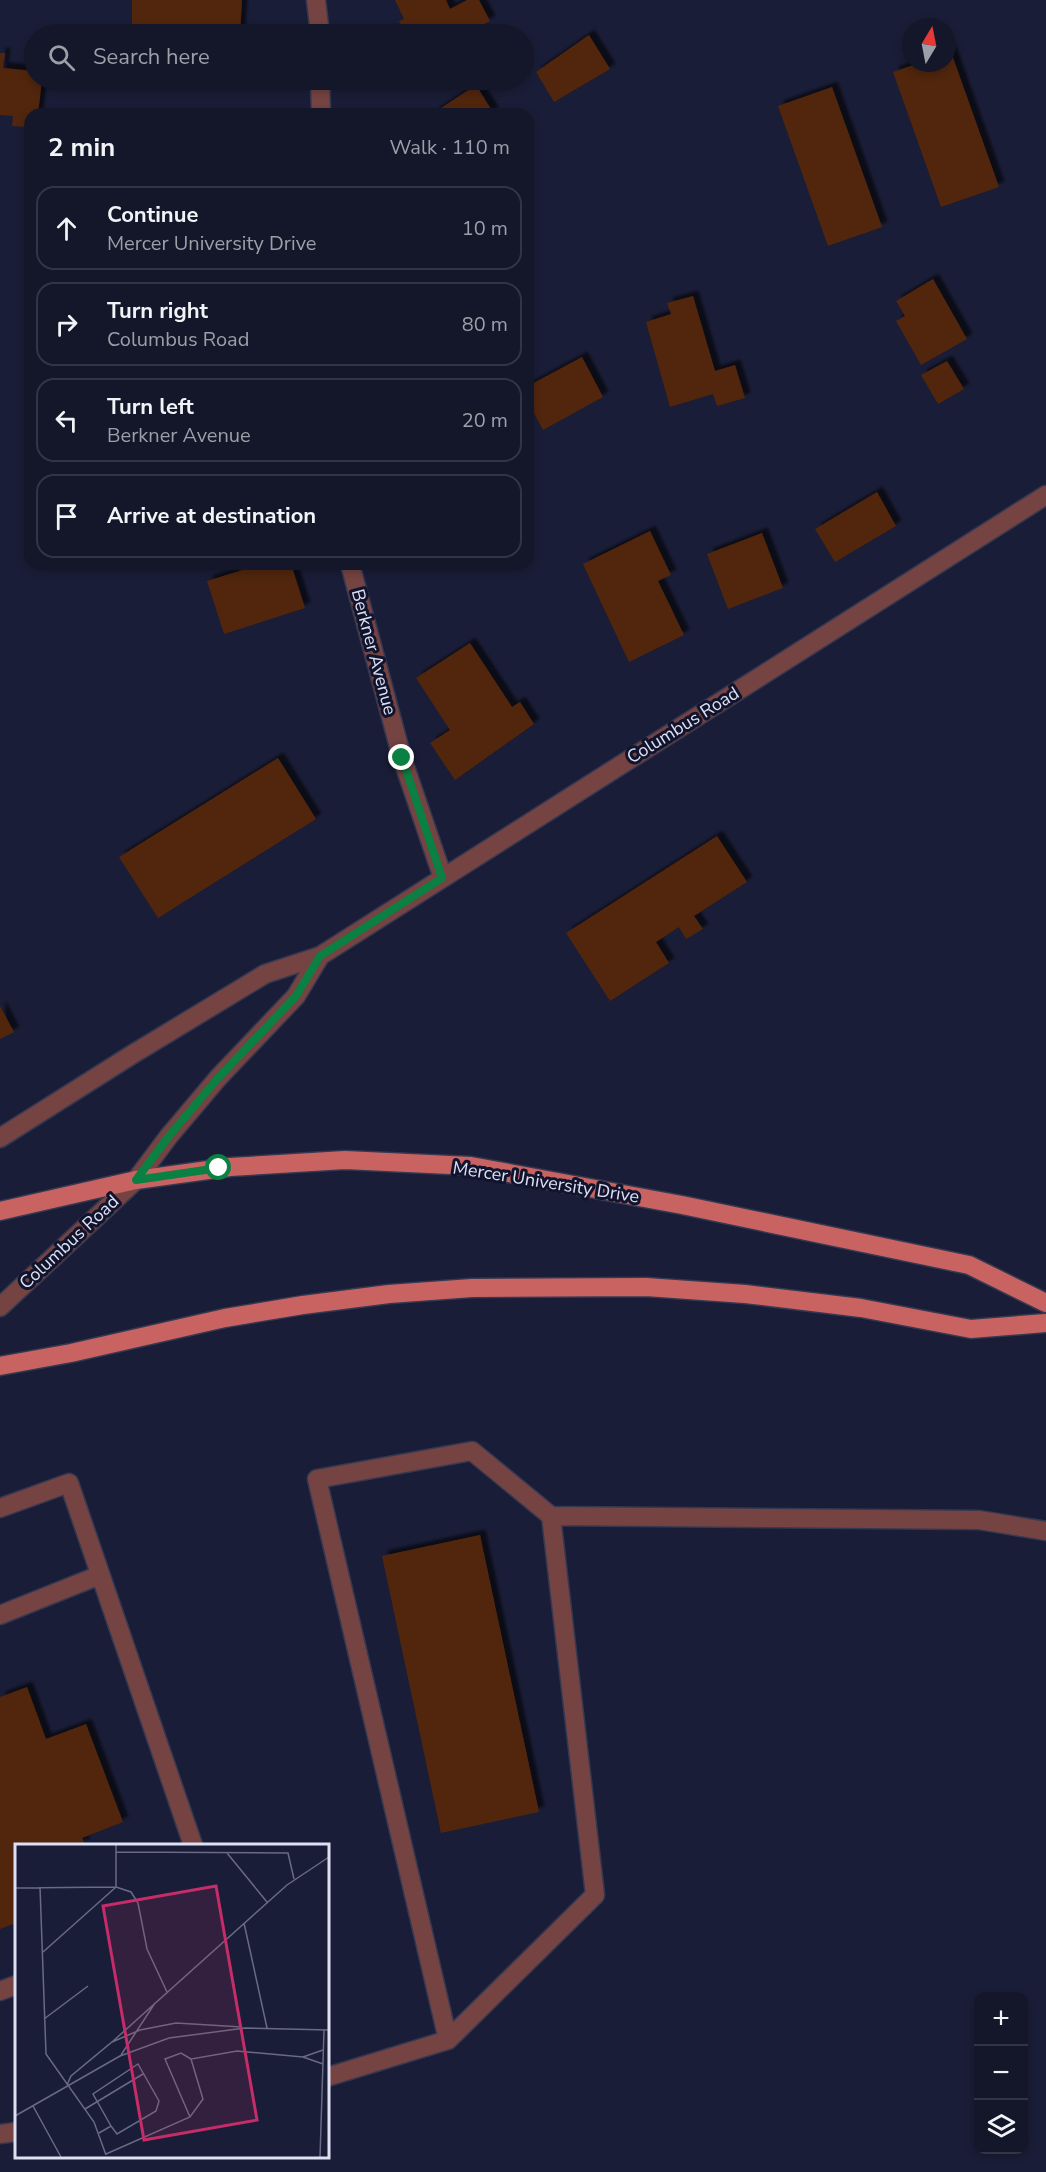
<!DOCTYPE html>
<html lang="en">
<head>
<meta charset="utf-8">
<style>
	body { margin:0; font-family:"Nunito Sans",sans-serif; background:#1d1f31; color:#f1f3f6 }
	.controls { position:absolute; right:18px; bottom:18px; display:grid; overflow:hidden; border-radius:12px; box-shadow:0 3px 9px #0003 }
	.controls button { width:54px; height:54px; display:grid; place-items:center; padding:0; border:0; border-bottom:2px solid #333546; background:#141629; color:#f1f3f6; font:30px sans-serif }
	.compass { position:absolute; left:902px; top:18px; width:54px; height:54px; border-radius:50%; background:#141629; box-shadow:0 3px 9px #0003; rotate:10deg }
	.stop { position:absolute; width:18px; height:18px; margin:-14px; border:4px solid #0b8043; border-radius:50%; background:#fff }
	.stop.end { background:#0b8043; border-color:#fff; box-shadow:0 2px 6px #0008 }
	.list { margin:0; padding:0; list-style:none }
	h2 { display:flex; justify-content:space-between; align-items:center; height:78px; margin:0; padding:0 24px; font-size:26px }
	h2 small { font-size:20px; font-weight:400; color:#9d9fa8 }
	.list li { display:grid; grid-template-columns:39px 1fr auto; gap:18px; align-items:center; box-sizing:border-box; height:84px; margin:0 12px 12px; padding:0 12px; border:2px solid #333546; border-radius:18px }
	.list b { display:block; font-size:22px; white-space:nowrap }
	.list p { margin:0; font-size:20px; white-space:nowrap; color:#9d9fa8 }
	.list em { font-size:20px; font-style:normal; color:#9d9fa8 }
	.icon { flex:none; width:33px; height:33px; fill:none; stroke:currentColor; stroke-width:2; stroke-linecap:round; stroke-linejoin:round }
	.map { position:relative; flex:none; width:1046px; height:2172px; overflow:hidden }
	.search { position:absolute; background:#141629; box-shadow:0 3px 9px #0003; left:24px; top:24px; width:510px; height:66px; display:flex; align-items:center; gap:15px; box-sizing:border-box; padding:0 21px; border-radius:33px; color:#9d9fa8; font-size:22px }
	.panel { position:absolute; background:#141629; box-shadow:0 3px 9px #0003; left:24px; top:108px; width:510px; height:462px; border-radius:18px }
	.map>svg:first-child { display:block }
	.building { fill:#51260b; filter:url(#shadow) }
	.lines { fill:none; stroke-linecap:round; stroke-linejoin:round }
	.minor-casing { stroke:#353851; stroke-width:21 }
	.major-casing { stroke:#353851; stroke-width:21 }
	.minor { stroke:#754342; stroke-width:18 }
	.major { stroke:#c96362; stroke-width:18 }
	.route { stroke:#0b8043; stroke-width:8 }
	.labels { text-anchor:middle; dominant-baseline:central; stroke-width:6; stroke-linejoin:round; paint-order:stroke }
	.street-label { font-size:18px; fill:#dee1f4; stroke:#11142d }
	.inset-road { fill:none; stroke:#686b83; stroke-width:1.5 }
	.view { fill:#c52c6a; fill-opacity:0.15; stroke:#c52c6a; stroke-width:3 }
	.inset-edge { fill:none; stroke:#dee1f4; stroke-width:3 }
</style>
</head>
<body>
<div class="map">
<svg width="1046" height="2172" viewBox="0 0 1046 2172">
	<defs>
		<filter id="shadow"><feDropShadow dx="5.5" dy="-5.5" stdDeviation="1.5" flood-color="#0009"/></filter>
	</defs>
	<rect width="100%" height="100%" fill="#1a1d37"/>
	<path class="building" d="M132,0H242L240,34H132Z
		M395,0H446L450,9L467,0H479L490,21L464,34H405L399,21L404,19Z
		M589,35L610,69L554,102L536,72Z
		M951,52L999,187L941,207L893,72L919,63H947V53Z
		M0,53H5L3,68L34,71V80H42L38,114H30V127L12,126L13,116L0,115Z
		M476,85L494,114H432Z
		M832,87L882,227L828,246L778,106Z
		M933,279L967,339L921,365L896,321L905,316L896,301Z
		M693,296L715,371L735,365L745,398L717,406L713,394L670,407L646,322L671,314L667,303Z
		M582,357L603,397L543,430L528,402V386Z
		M947,361L964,389L938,404L921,375Z
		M877,492L896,526L835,562L815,529Z
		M650,531L671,575L658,581L684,635L629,662L583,564Z
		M762,533L783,588L728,609L707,554Z
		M262,564H291L305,608L224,634L207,581Z
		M470,643L512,707L520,702L534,724L455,780L430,743L450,730L416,678Z
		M278,758L316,819L158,918L119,857Z
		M717,836L747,882L694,916L703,929L686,939L679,927L656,942L669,963L610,1001L566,933Z
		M0,1006L14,1032L0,1039Z
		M480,1535L539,1812L441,1833L382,1556Z
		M27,1687L46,1739L86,1724L123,1822L82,1838L85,1845H16V1923L0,1929V1697Z"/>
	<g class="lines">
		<g class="minor-casing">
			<path id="minor" d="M316,0L320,34
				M320,80L321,114
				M350,564L402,758L443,878
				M0,1138L133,1054L265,974L320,956L1046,495
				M0,1307L136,1180L169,1136L218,1078L296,996L320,956
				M0,1508L69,1483L193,1845
				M0,1615L100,1575
				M0,1991L16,1985
				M448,2040L317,1479L472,1451L551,1516
				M327,2077L448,2040L595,1895L551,1516L979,1520L1046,1531
				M0,2134L16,2132"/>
		</g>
		<g class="major-casing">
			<path id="major" d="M0,1211L136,1180L230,1167L345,1160L471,1166L682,1205L969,1265L1046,1303
				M0,1366L71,1353L225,1318L303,1305L389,1294L472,1288L646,1287L745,1294L861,1308L971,1329L1046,1323"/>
		</g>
		<use href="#minor" class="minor"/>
		<use href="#major" class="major"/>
	</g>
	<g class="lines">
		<path class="route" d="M219,1168L136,1180L169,1136L218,1078L296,996L320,956L442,878L402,758"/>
	</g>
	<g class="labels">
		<g class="street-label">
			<text transform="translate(374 652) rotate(75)">Berkner Avenue</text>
			<text transform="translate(683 725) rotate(-32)">Columbus Road</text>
			<text transform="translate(546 1182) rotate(9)">Mercer University Drive</text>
			<text transform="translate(69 1242) rotate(-43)">Columbus Road</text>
		</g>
	</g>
	<g transform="translate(15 1844)">
		<rect width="314" height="314" fill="#1a1d37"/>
		<path class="inset-road" d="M101,1V43M101,8L273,9L279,35M212,9L252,58M25,43L31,210L79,278L91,311M0,44L101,43L116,48L123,59L132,105L152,148M229,79L252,184M28,108L101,43M29,175L73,142M97,198L272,41L314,13M106,211L140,159M288,213L308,220M52,241L56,232L97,198L125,186L161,179L227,183M18,262L46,313M70,265L128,230M0,272L105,212L154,194L230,184L314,186M175,273L150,215L166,209L176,215M84,289L96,282L102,290L141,267L144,257L123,220L78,250L96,282M91,310L175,273L188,255L176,215L222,207L288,213L308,206M305,313L309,186"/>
		<path class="view" d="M201,42L242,276L129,296L88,62Z"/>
		<rect width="314" height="314" class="inset-edge"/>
	</g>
</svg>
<div class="controls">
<button>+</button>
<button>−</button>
<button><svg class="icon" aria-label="layers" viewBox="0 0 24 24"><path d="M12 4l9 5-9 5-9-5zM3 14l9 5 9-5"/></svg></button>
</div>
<svg class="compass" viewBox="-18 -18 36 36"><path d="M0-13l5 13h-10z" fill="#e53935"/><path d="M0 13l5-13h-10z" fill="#9d9fa8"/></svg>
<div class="stop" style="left:219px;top:1168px"></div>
<div class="stop end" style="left:402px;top:758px"></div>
<div class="search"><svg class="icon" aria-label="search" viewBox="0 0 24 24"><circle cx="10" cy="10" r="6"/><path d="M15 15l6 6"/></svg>Search here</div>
<section class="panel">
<h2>2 min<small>Walk · 110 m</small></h2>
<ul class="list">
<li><svg class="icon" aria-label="ahead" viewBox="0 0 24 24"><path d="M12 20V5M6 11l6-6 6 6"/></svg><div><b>Continue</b><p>Mercer University Drive</p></div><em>10 m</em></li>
<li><svg class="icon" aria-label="right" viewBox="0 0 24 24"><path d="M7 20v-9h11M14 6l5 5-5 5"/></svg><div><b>Turn right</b><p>Columbus Road</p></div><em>80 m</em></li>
<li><svg class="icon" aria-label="left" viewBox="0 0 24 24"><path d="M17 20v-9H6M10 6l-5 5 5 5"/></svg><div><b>Turn left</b><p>Berkner Avenue</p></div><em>20 m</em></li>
<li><svg class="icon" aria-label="arrive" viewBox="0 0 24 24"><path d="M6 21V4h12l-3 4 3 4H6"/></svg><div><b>Arrive at destination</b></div></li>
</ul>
</section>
</div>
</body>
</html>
